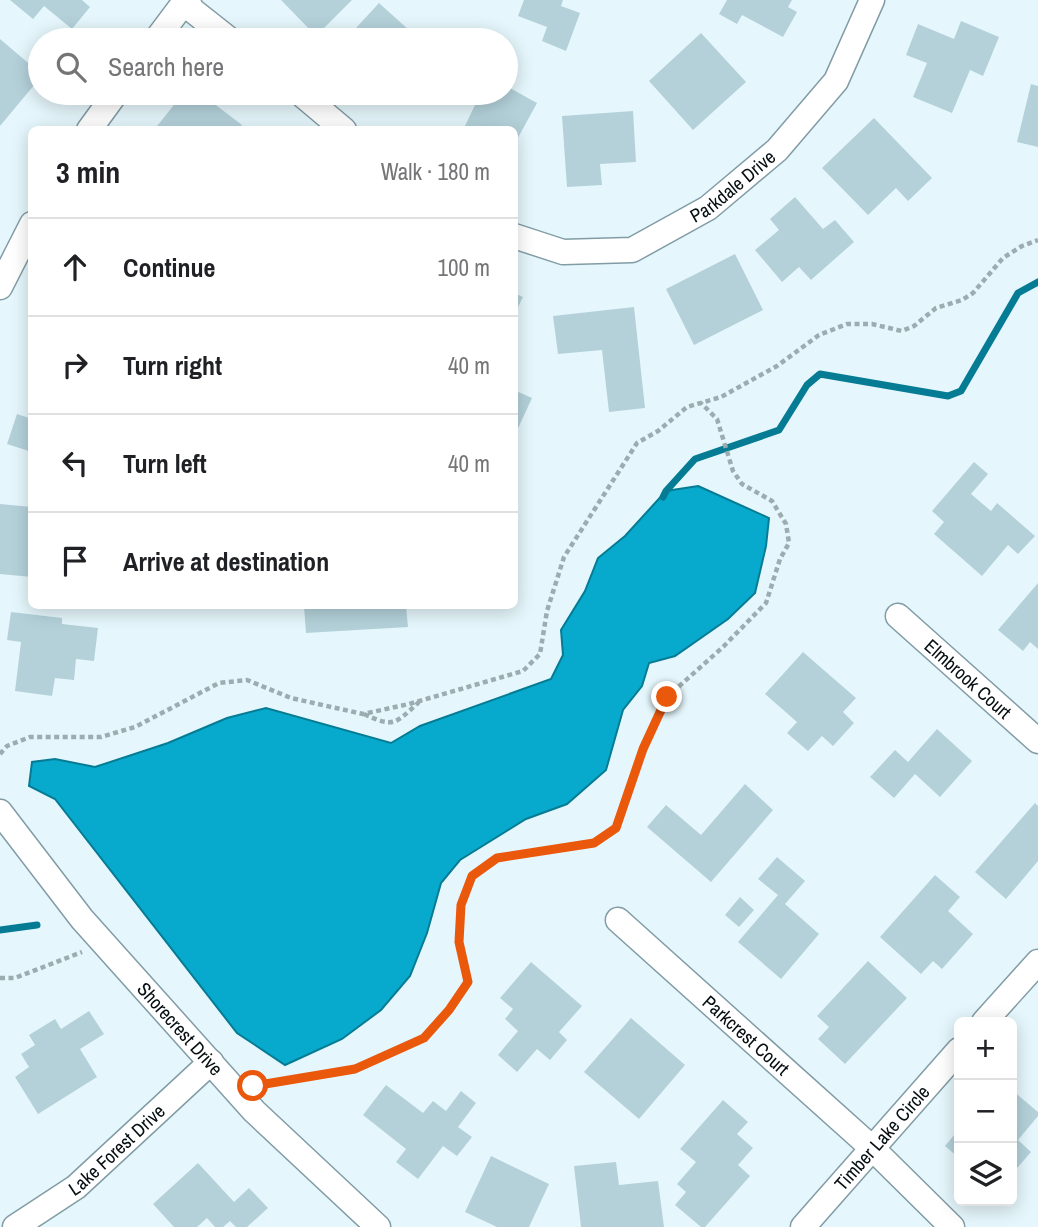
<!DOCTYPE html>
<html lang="en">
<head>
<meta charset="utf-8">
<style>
	body { margin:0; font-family:"Archivo Narrow",sans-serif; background:#f6f6f6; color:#202124 }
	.controls { position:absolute; right:21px; bottom:21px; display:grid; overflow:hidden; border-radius:10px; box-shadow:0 4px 18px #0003 }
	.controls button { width:63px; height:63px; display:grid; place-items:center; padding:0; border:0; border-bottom:2px solid #e0e0e0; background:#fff; color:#202124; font:35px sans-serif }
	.stop { position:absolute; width:21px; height:21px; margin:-16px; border:5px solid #ea580c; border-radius:50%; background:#fff }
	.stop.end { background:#ea580c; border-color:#fff; box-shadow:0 2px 7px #0008 }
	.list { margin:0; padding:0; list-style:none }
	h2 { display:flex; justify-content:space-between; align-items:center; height:91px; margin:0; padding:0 28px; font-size:30px }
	h2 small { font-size:23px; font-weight:400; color:#757577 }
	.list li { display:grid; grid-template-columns:46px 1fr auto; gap:21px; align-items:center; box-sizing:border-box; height:98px; padding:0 28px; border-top:2px solid #e0e0e0 }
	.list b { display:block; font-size:26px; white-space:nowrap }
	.list em { font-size:23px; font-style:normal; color:#757577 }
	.icon { flex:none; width:38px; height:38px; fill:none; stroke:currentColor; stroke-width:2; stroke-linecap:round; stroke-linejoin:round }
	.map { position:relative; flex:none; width:1038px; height:1227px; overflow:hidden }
	.search { position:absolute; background:#fff; box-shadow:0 4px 18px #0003; left:28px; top:28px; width:490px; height:77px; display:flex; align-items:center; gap:18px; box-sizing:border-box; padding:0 24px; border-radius:38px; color:#757577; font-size:26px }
	.panel { position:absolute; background:#fff; box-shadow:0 4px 18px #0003; left:28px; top:126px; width:490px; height:483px; border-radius:10px }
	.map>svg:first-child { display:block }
	.water { fill:#07aacc; stroke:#067b94; stroke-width:2 }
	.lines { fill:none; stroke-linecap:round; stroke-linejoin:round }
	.stream { stroke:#067b94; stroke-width:7 }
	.building { fill:#b4d1da }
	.minor-casing { stroke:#819ca5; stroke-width:27 }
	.path { stroke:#9dacb0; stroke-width:4.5; stroke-dasharray:5 3.5; stroke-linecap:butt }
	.minor { stroke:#fff; stroke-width:24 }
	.route { stroke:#ea580c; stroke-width:9 }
	.labels { text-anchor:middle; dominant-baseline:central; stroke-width:5; stroke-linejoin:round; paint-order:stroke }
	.street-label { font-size:19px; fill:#050e11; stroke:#e5f7fc }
</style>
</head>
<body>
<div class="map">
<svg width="1038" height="1227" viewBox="0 0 1038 1227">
	<rect width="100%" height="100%" fill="#e5f7fc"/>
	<path class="water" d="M698,486L769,518L766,546L755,593L728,619L675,656L649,663L642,686L623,710L606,770L567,804L526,819L460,860L441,883L427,933L410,976L381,1010L342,1039L285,1065L237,1033L55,799L29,786L32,762L55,759L95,767L168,743L227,718L266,708L391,743L420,726L551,679L563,655L561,630L585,591L598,558L625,536L666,491Z"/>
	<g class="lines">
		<path class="stream" d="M663,497L666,491L695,459L779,430L807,385L820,374L948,396L961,391L1018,293L1038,282
			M0,930L37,925"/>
	</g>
	<path class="building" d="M10,0H82L90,7L72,29L44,6L33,19Z
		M281,0H352L316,36Z
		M524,0H563L561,6L580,13L566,51L542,41L547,27L518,16Z
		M727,0H792L788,7L797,12L783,37L742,15L737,24L719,14Z
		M379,3L420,40H345Z
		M961,21L999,37L983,76L970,70L952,113L913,97L927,63L906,55L918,24L954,39Z
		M701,33L746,82L693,130L649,81Z
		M0,39L40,73V78L0,126Z
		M1031,84L1038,86V147L1017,142Z
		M506,86L537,103L514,145V130H463L475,105L452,93H506Z
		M200,93L242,125L238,130H154L181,96L190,104Z
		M633,111L636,162L600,164L602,185L567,187L562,116Z
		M874,118L932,178L908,201L896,188L868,215L822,168Z
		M795,197L823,229L835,220L854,242L811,280L799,267L782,282L755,250L779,230L770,219Z
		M735,254L763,310L694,345L666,289Z
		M514,293L523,297L514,315Z
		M634,307L645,408L609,412L602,350L558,354L553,316Z
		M514,390L532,398L514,437Z
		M32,412V452L7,444L17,414L29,418Z
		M974,462L988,474L971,494L991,511L997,503L1035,536L1018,554L1008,545L982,576L934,534L944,522L932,511Z
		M0,504L32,507V577L0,574Z
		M1038,583V649L1030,642L1023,651L998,630Z
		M304,606H406L408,627L306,633Z
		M11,612L62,618V624L98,628L94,661L76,659L74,680L55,678L52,696L15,691L21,642L7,640Z
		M803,652L856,698L843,712L854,723L833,746L822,736L808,751L787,733L797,722L765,694Z
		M937,729L972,761L940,797L915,774L894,798L870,777L895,750L908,762Z
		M745,784L773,810L711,882L647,827L666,805L701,835Z
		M1035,803L1038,806V861L1006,899L975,872Z
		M777,857L805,881L785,904L819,934L781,979L738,942L778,895L758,879Z
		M935,875L960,897L948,911L973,934L942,969L933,961L921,974L880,937Z
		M740,897L754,910L739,927L725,915Z
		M868,961L907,998L845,1064L818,1039L829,1027L817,1016Z
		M531,962L582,1006L559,1032L567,1040L550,1060L537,1049L517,1072L498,1055L518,1031L505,1019L513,1009L500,998Z
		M89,1011L104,1034L80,1049L97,1077L38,1114L15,1077L29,1067L21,1054L35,1045L29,1035L55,1019L61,1029Z
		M631,1018L685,1065L639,1119L584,1072Z
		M386,1085L423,1113L433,1101L446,1111L461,1091L476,1103L458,1127L472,1137L457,1156L443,1146L418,1179L396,1162L406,1149L363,1115Z
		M1012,1090L1038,1112V1116L1018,1140L1031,1152L1012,1174Z
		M723,1100L748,1122L737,1134L753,1148L738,1165L750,1176L705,1227H701L675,1205L686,1192L677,1184L696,1162L680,1149Z
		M959,1129V1158L945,1146Z
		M491,1156L549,1184L529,1227H497L465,1212Z
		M616,1162L619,1185L658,1181L664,1227H581L574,1166Z
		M198,1163L234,1202L249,1188L268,1208L247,1227H236L230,1221L223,1227H215L207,1218L197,1227H174L153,1204Z"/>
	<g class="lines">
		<g class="minor-casing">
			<g id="minor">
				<path d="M187,0L192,10L230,40"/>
				<path d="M156,40L186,0"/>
				<path d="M300,93L344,130"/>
				<path d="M89,130L116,93"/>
				<path id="s1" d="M514,236L563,252L632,250L708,208L777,150L836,81L872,0"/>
				<path d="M0,287L32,224"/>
				<path id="s2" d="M898,616L1038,741"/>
				<path id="s3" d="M0,812L82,919L254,1111L378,1227"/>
				<path id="s4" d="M618,920L872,1148L952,1227"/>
				<path d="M984,1022L1038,962"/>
				<path id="s5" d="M15,1227L76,1187L211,1062"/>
				<path id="s6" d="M803,1227L959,1050"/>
			</g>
		</g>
		<path class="path" d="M364,714C394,728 395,724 419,702
			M0,754L7,746L30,737H101L135,727L219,683L247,680L291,698L363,714L409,704L523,671L540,654L547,611L564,557L637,443L658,431L687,407L721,397L777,366L819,335L847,324H872L902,331L914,326L936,308L962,300L973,293L1003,258L1022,246L1038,240
			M0,978H15L82,952
			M261,1084L355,1069L424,1038L449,1010L468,982L459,942L461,905L473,876L497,858L594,843L616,828L643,749L667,697L723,647L766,603L780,559L789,543L786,524L772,501L742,484L733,471L717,419L701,403"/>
		<use href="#minor" class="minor"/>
	</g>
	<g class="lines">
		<path class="route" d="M253,1086L355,1069L424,1038L449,1010L468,982L459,942L461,905L472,876L497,858L594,843L616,828L643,749L667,697"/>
	</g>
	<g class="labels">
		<g class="street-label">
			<text stroke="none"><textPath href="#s1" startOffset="240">Parkdale Drive</textPath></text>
			<text stroke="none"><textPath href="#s2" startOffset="94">Elmbrook Court</textPath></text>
			<text stroke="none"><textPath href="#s3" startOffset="282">Shorecrest Drive</textPath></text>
			<text stroke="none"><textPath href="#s4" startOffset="172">Parkcrest Court</textPath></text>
			<text stroke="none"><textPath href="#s6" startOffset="119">Timber Lake Circle</textPath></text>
			<text stroke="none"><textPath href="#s5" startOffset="128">Lake Forest Drive</textPath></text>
		</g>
	</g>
</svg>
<div class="controls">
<button>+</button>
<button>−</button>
<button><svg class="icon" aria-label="layers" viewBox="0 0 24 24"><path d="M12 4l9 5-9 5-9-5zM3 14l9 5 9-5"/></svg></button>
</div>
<div class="stop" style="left:253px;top:1086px"></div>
<div class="stop end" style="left:667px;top:697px"></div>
<div class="search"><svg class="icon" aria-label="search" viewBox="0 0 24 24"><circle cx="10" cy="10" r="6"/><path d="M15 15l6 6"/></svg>Search here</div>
<section class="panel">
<h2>3 min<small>Walk · 180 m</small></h2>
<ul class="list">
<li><svg class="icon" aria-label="ahead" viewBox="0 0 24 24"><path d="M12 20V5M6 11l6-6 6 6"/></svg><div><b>Continue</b></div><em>100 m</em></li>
<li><svg class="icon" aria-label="right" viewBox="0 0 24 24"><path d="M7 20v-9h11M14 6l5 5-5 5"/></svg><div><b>Turn right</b></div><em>40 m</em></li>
<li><svg class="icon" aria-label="left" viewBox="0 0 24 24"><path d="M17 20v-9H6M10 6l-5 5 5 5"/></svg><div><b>Turn left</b></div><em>40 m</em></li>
<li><svg class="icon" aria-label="arrive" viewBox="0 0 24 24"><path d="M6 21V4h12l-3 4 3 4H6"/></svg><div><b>Arrive at destination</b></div></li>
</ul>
</section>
</div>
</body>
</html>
